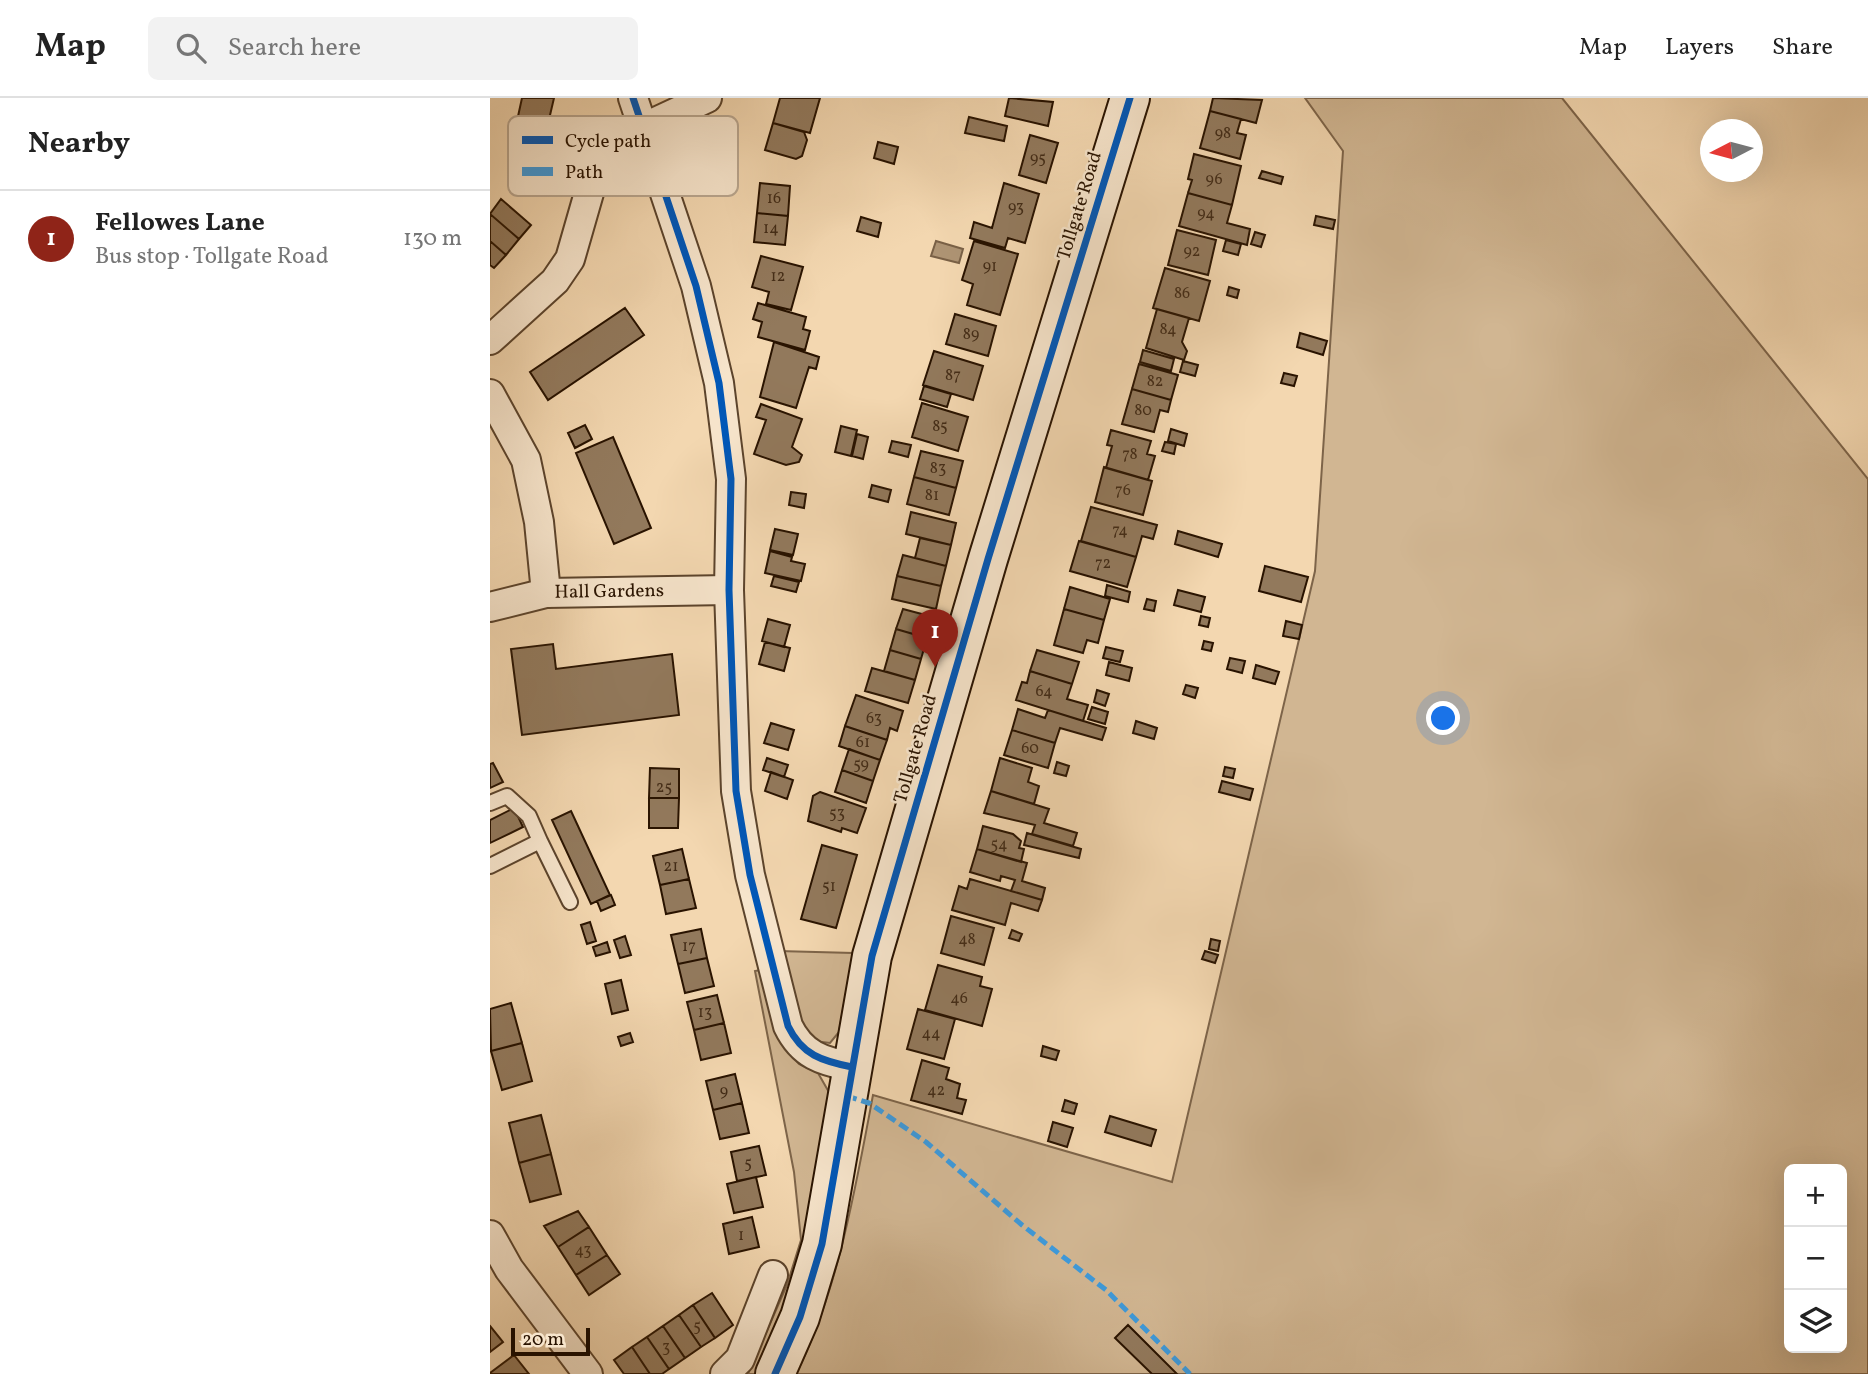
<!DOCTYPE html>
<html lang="en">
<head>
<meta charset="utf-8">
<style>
	body { margin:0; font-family:Vollkorn,serif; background:#f2f2f2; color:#222 }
	.controls { position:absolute; right:21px; bottom:21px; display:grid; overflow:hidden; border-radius:10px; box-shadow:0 7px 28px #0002 }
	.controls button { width:63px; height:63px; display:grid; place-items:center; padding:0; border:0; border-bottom:2px solid #e0e0e0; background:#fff; color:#222; font:35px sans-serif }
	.compass { position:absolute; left:1210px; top:21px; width:63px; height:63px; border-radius:50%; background:#fff; box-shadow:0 7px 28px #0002; rotate:264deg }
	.scale { position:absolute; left:21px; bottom:18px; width:79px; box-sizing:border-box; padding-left:7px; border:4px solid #291300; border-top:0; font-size:19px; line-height:24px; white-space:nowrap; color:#291300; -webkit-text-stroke:5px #f7e5cc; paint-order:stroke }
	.you { position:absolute; left:954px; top:621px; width:24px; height:24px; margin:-18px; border:5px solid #fff; border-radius:50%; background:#1a73e8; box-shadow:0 0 0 10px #1a73e833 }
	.badge { display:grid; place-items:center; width:46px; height:46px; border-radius:50%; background:#8f2418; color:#fff; font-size:23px; font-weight:700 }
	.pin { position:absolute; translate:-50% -58px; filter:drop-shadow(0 2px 4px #0008) }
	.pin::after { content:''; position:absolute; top:37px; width:24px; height:21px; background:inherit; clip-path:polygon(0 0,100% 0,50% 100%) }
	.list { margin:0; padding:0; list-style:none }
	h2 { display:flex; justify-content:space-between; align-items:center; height:91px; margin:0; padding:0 28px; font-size:30px }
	h2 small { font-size:23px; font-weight:400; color:#767676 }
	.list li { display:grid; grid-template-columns:46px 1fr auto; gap:21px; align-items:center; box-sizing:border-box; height:98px; padding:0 28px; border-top:2px solid #e0e0e0 }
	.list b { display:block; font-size:26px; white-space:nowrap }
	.list p { margin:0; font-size:23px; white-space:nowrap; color:#767676 }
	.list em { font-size:23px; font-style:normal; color:#767676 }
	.icon { flex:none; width:38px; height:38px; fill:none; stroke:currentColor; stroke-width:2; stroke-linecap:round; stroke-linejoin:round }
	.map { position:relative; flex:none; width:1378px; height:1276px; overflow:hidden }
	header { display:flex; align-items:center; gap:42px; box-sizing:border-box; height:98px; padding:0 35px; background:#fff; border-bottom:2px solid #e0e0e0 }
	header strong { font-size:33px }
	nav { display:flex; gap:38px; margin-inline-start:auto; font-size:24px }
	.search { width:490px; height:63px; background:#f2f2f2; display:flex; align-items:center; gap:18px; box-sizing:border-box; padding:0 24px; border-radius:10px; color:#767676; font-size:26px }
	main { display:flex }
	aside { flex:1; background:#fff }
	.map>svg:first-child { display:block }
	.green { fill:#d1b692; stroke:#7d6449; stroke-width:2; fill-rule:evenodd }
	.water { fill:#ae9474; stroke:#796046; stroke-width:2 }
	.building { fill:#92795c; stroke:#291300; stroke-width:2 }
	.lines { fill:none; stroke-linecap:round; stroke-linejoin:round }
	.lane-casing { stroke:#5c442c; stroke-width:18 }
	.street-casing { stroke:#5c442c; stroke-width:32 }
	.secondary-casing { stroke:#291300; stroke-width:42 }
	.lane { stroke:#f7e5cc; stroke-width:14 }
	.street { stroke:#f7e5cc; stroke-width:28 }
	.secondary { stroke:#f7e5cc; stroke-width:38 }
	.quiet { stroke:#3d9adc; stroke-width:5; stroke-dasharray:10 5; stroke-linecap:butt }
	.cycleway-casing { stroke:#f7e5cc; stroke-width:11 }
	.cycleway { stroke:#0057b8; stroke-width:7 }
	.labels { text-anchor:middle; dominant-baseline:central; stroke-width:5; stroke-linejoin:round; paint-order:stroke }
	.number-label { font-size:16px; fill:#432c17 }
	.street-label { font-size:19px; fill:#291300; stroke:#f7e5cc }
	.key { fill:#f7e5cc; stroke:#b9a68f; stroke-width:2 }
	.key-label { font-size:19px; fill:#291300 }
</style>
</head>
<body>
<header>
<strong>Map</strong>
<div class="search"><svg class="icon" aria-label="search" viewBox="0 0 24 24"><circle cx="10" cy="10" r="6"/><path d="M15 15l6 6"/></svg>Search here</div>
<nav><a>Map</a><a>Layers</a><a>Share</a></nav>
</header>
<main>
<aside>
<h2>Nearby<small></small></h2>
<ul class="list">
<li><span class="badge">1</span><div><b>Fellowes Lane</b><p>Bus stop · Tollgate Road</p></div><em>130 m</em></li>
</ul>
</aside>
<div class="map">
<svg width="1378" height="1276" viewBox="0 0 1378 1276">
	<rect width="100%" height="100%" fill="#f3d7b0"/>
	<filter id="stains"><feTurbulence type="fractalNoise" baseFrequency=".00286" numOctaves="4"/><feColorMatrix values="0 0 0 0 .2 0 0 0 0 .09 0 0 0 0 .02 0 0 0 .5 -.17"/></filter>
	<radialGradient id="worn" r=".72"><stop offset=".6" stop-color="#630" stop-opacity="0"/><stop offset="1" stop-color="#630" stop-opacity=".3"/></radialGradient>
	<path class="green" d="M815,0H1072L1378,381V1276H306C348,1194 366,1087 383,997L682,1084L825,473L853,53ZM1299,1071H1352V1250H1299Z
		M214,14L218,21L198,68L186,82C169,36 166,31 214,14Z
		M288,853L363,855L349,934L340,945L324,943L310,927Z
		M271,872L294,947L309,966L328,975L340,996L324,1121L271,1276H258L297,1187L311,1142L304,1074L265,873Z"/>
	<path class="water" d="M446,143L473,151L469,165L441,158Z"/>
	<path class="building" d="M32,0H64L57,30L27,23Z
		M290,0H330L320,35L283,25Z
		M519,0L563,4L558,28L515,18Z
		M723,0L772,2L766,25L720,13Z
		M720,13L751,21L747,35L756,37L750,61L710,50Z
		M479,19L517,28L514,43L475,35Z
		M283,25L314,34L317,42L312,58L306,61L275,52Z
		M540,37L568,45L556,85L529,77Z
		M388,44L408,49L404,66L384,60Z
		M704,56L751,68L742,107L698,95L702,82L698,81Z
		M772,73L793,79L791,86L769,80Z
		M270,85L300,88L298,118L267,115Z
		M514,85L549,96L535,145L518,140L515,150L480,140L484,124L502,130Z
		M698,95L742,107L737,125L760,131L757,147L689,128Z
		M11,101L41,127L29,141L0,116Z
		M267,115L298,118L295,147L264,144Z
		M0,116L29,141L16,157L0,143Z
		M826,118L845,122L843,131L824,127Z
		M371,119L391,125L388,139L367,133Z
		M687,132L726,142L718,177L678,167Z
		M765,134L775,137L771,149L761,146Z
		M736,142L751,146L748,157L733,153Z
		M0,143L16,157L4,170L0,167Z
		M484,143L528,156L510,217L477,207L483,186L472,182Z
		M271,158L313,169L301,212L276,206L279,194L262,189Z
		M675,170L720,183L709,223L663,210Z
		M739,189L749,192L747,200L737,197Z
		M268,205L316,219L313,231L320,233L315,252L268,239L272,224L263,221Z
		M135,210L154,237L58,302L40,274Z
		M667,211L699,220L692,244L697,253L694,262L656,250Z
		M465,216L506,228L498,258L456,246Z
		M810,235L837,243L833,257L807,249Z
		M284,244L329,259L326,271L319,269L306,310L270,299Z
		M653,252L684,261L681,273L650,264Z
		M444,253L493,268L483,302L433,287Z
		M693,263L708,267L705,278L690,274Z
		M649,266L688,277L681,302L642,291Z
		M794,275L807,278L804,288L791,285Z
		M434,288L461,296L457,309L430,301Z
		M642,291L681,302L678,314L670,312L664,334L632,326Z
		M432,305L478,319L468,353L422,339Z
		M271,306L312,321L302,349L312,357L309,364L296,367L264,356L276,322L266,319Z
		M95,327L102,341L85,350L78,335Z
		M351,328L367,332L361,358L345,354Z
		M681,331L697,336L694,348L678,343Z
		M621,332L661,343L657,356L665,358L658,382L616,370L622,348L617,347Z
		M367,336L378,339L373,361L362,358Z
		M123,339L161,430L124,446L86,355Z
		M402,343L421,347L418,359L399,354Z
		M675,344L686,346L684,356L672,353Z
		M431,353L473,363L466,390L424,379Z
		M614,369L662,383L653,417L605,404Z
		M424,379L466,390L459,417L417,406Z
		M382,387L401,392L398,404L379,399Z
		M301,394L316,396L314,410L299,407Z
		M601,409L667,427L663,441L652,438L646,459L591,443Z
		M421,414L466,425L461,447L416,436Z
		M285,431L308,436L303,457L280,452Z
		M688,433L732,446L728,459L685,446Z
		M430,440L461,447L456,468L425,460Z
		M589,443L646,459L637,489L580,473Z
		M280,453L302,459L301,463L315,466L311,483L275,475Z
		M413,457L456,468L451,488L407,478Z
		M775,468L818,479L811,504L769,493Z
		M284,478L309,484L306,494L281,488Z
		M407,478L451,488L446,511L402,501Z
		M617,487L640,494L638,504L615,498Z
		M580,489L620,501L614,522L574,511Z
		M688,492L715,499L711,514L684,507Z
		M657,501L666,503L664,513L654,511Z
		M413,511L443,519L437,540L406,531Z
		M574,511L614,522L608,545L597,542L593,555L564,547Z
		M711,518L720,520L718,529L709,527Z
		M278,521L300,527L294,549L272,543Z
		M796,523L812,527L809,541L793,538Z
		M406,531L437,540L431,561L400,552Z
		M714,543L723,545L721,553L712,551Z
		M275,544L300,550L294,573L269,566Z
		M63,546L66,571L182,556L189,617L32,637L21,551Z
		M616,549L633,553L630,564L613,560Z
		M400,552L431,561L425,582L394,573Z
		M547,552L589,564L582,586L540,573Z
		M740,560L755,563L752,575L737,571Z
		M619,564L642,570L639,583L616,577Z
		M766,567L789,574L785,586L763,580Z
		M382,570L425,582L418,605L375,593Z
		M540,573L582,586L577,601L598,607L593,623L526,602L532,584L537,585Z
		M696,587L708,590L705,600L693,596Z
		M607,592L619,596L615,608L604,604Z
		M366,597L413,613L407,633L400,630L397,642L355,628Z
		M602,609L618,614L615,626L598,621Z
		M528,611L555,620L558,612L616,630L612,642L570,630L565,645L522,632Z
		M646,623L667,630L664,641L643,635Z
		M281,625L304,632L298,652L274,645Z
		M355,628L397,642L390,662L349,648Z
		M522,632L565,645L558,670L514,657Z
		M359,651L390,662L383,683L352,672Z
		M277,660L298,667L294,679L273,672Z
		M510,660L542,670L538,684L549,688L544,706L501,693Z
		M567,664L579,668L576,678L564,675Z
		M3,665L13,684L0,690V666Z
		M735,669L745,671L743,680L733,678Z
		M160,670L189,671V700H159Z
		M352,672L383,683L376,705L345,694Z
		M281,674L303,682L297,701L275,693Z
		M732,683L763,691L760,702L729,694Z
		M501,693L559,711L554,725L587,735L583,748L542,736L545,727L494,715Z
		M330,694L376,710L367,735L352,730L351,734L318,723L323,698Z
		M159,700H189L188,730H159Z
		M24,710L33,729L0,745V722Z
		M81,713L120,797L101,806L62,722Z
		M493,728L523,736L531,743L529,750L534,751L531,764L487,751Z
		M537,735L591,751L589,760L534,747Z
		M332,747L367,757L346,830L311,821Z
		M192,751L199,781L170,787L163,758Z
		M487,751L537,765L532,783L555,790L552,802L521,793L525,782L511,778L510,783L480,774Z
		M199,781L206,810L176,816L170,787Z
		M480,781L552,802L548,813L521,805L515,827L462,812L469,788L477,791Z
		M121,797L125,807L111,813L107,803Z
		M461,818L504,830L494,867L451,855Z
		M100,824L106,843L97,846L91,827Z
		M211,831L217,860L188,866L181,837Z
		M522,832L532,836L529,843L519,840Z
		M135,838L141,857L130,860L124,842Z
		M721,841L730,843L728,853L719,851Z
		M117,844L120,854L106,858L103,849Z
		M715,853L728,857L725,865L712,861Z
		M217,860L224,888L195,895L188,866Z
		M448,867L492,879L490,888L502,891L492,928L435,912Z
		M131,882L138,912L122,916L115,886Z
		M227,897L234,925L204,932L197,904Z
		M21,905L32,945L1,953L0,911Z
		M428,911L465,921L454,961L417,951Z
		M234,925L241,955L211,962L204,932Z
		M140,935L143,944L131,948L128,939Z
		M32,945L42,983L12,992L1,953Z
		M553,948L569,953L566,962L551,958Z
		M432,962L459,970L456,981L470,986L467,1000L476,1002L472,1016L421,1002Z
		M245,976L252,1005L223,1012L216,983Z
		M575,1002L587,1006L584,1016L572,1013Z
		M252,1005L259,1035L230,1041L223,1012Z
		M51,1017L61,1056L29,1065L19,1025Z
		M620,1018L666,1032L661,1048L615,1034Z
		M563,1024L583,1030L577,1049L558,1043Z
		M269,1048L276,1077L247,1083L241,1054Z
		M61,1056L71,1096L40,1104L29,1065Z
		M266,1079L273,1109L244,1115L237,1086Z
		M88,1113L99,1129L68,1149L54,1128Z
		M262,1119L269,1149L239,1156L233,1126Z
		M99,1129L117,1157L86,1177L68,1149Z
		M117,1157L130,1176L99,1197L86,1177Z
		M222,1195L243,1227L225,1240L203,1207Z
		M203,1207L225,1240L211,1249L189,1217Z
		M189,1217L211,1249L195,1260L173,1228Z
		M638,1227L687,1276H662L625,1240Z
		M0,1228L13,1244L0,1254Z
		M173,1228L195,1260L179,1271L157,1239Z
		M157,1239L179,1271L172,1276H160L142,1249Z
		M142,1249L160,1276H134L124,1262Z
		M24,1257L39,1276H0V1275Z"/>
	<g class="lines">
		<g class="lane-casing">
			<path id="lane" d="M0,705L17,698L39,718L50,743L0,768
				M50,743L80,804"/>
		</g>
		<g class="street-casing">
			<g id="street">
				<path d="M143,0L206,188L229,285L241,381L239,492L246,693L260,777L298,928C312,957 332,963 362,969"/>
				<path d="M155,29L217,0"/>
				<path d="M0,242L65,183L80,161L111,53"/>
				<path d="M0,296L36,362L49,424L56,495"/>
				<path id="s1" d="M0,509L56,495L239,492"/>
				<path d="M0,1137L19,1171L98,1276"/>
				<path d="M235,1276L250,1261L283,1177"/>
			</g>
		</g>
		<g class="secondary-casing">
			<path id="secondary" d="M285,1276L310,1219L332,1146L382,858L498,461L640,0"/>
		</g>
		<use href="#lane" class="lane"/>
		<use href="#street" class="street"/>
		<use href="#secondary" class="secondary"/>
		<path class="quiet" d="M357,998L379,1005L436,1044L532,1127L616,1192L700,1276"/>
		<g class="cycleway-casing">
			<path id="cycleway" d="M143,0L206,188L229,285L241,381L239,492L246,693L260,777L298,928C312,957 332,963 362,969
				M285,1276L310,1219L332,1146L382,858L498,461L640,0"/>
		</g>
		<use href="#cycleway" class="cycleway"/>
	</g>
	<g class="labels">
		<g class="number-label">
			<text x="733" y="36">98</text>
			<text x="548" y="61">95</text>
			<text x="724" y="82">96</text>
			<text x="284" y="101">16</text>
			<text x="526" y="110">93</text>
			<text x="716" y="116">94</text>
			<text x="281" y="131">14</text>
			<text x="702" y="154">92</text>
			<text x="500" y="169">91</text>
			<text x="288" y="179">12</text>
			<text x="692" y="196">86</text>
			<text x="678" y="232">84</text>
			<text x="481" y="237">89</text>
			<text x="463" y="278">87</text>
			<text x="665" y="284">82</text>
			<text x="653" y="313">80</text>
			<text x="450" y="329">85</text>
			<text x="640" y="357">78</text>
			<text x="448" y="371">83</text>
			<text x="633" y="393">76</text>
			<text x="442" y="398">81</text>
			<text x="630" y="433">74</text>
			<text x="613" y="466">72</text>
			<text x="554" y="594">64</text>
			<text x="384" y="621">63</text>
			<text x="373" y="645">61</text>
			<text x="540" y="651">60</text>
			<text x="371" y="667">59</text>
			<text x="174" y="690">25</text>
			<text x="347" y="716">53</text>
			<text x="509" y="747">54</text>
			<text x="181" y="769">21</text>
			<text x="339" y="789">51</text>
			<text x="477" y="842">48</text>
			<text x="199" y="849">17</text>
			<text x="469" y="901">46</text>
			<text x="215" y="915">13</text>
			<text x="441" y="936">44</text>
			<text x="446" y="993">42</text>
			<text x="234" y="994">9</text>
			<text x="258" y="1066">5</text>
			<text x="251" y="1138">1</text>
			<text x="93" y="1153">43</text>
			<text x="207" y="1229">5</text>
			<text x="176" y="1250">3</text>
		</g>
		<g class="street-label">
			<text transform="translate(590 108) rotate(-73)">Tollgate Road</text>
			<text stroke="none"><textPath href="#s1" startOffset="121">Hall Gardens</textPath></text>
			<text transform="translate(426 651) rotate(-74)">Tollgate Road</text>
		</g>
	</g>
	<rect x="18" y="18" width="230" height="80" rx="10" class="key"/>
	<rect x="32" y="38" width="31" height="8" fill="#0057b8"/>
	<rect x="32" y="69" width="31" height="9" fill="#3d9adc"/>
	<g class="key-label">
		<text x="75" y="49">Cycle path</text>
		<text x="75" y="80">Path</text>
	</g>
	<rect width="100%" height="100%" filter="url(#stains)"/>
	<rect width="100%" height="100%" fill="url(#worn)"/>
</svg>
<div class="controls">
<button>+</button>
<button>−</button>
<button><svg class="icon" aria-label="layers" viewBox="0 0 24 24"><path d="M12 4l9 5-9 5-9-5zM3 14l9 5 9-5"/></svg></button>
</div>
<svg class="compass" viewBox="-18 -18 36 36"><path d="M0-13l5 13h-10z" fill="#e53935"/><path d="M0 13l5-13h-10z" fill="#767676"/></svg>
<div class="scale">20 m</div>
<div class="you"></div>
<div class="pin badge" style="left:445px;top:569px">1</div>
</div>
</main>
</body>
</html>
